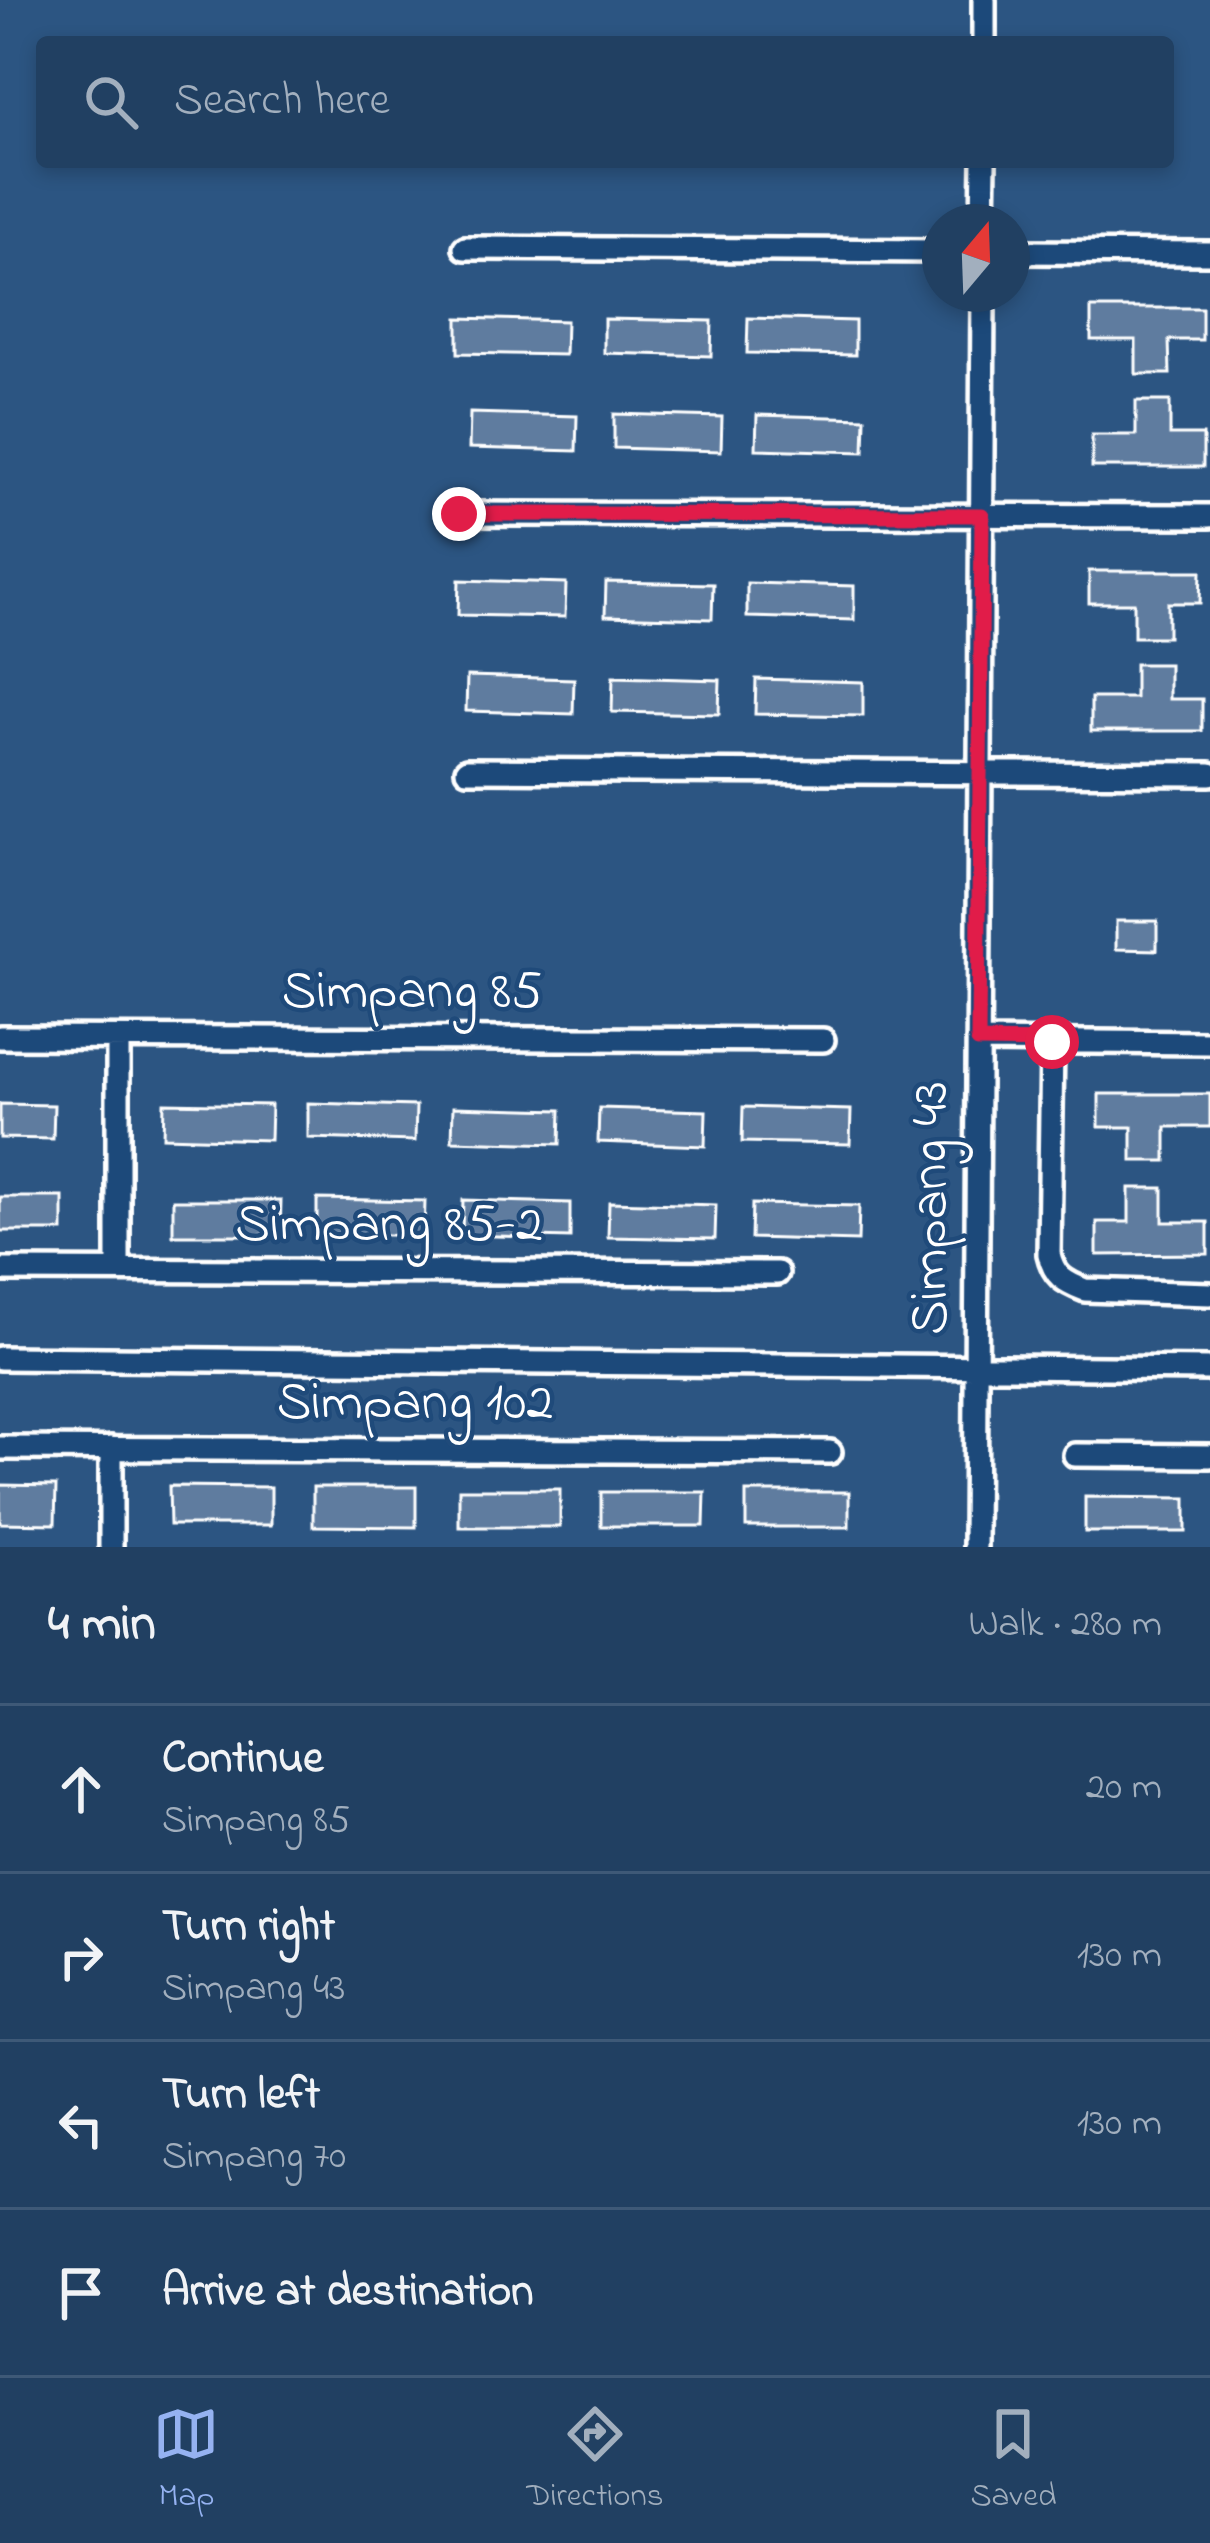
<!DOCTYPE html>
<html lang="en">
<head>
<meta charset="utf-8">
<style>
	body { margin:0; font-family:"Indie Flower",sans-serif; background:#2d4b6b; color:#f1f3f6 }
	.compass { position:absolute; left:922px; top:204px; width:108px; height:108px; border-radius:50%; background:#214062; box-shadow:0 6px 18px #0003; rotate:19deg }
	.stop { position:absolute; width:36px; height:36px; margin:-27px; border:9px solid #e11d48; border-radius:50%; background:#fff }
	.stop.end { background:#e11d48; border-color:#fff; box-shadow:0 3px 12px #0008 }
	.list { margin:0; padding:0; list-style:none }
	h2 { display:flex; justify-content:space-between; align-items:center; height:156px; margin:0; padding:0 48px; font-size:51px }
	h2 small { font-size:39px; font-weight:400; color:#a2afbe }
	.list li { display:grid; grid-template-columns:78px 1fr auto; gap:36px; align-items:center; box-sizing:border-box; height:168px; padding:0 48px; border-top:3px solid #3e5977 }
	.list b { display:block; font-size:45px; white-space:nowrap }
	.list p { margin:0; font-size:39px; white-space:nowrap; color:#a2afbe }
	.list em { font-size:39px; font-style:normal; color:#a2afbe }
	.icon { flex:none; width:66px; height:66px; fill:none; stroke:currentColor; stroke-width:2; stroke-linecap:round; stroke-linejoin:round }
	.map { position:relative; flex:none; width:1210px; height:1547px; overflow:hidden }
	.search { position:absolute; background:#214062; box-shadow:0 6px 18px #0003; left:36px; right:36px; top:36px; height:132px; display:flex; align-items:center; gap:30px; box-sizing:border-box; padding:0 42px; border-radius:12px; color:#a2afbe; font-size:45px }
	.sheet { height:828px; background:#214062 }
	nav { display:flex; justify-content:space-around; align-items:center; box-sizing:border-box; height:168px; border-top:3px solid #3e5977; background:#214062; font-size:33px; color:#a2afbe }
	nav a { display:grid; justify-items:center; gap:6px }
	nav .on { color:#95b2f1 }
	.map>svg:first-child { display:block }
	.building { fill:#5e7c9f; stroke:#fff; stroke-width:3 }
	.lines { fill:none; stroke-linecap:round; stroke-linejoin:round }
	.minor-casing { stroke:#fff; stroke-width:30 }
	.minor { stroke:#1f4a7a; stroke-width:21 }
	.route { stroke:#e11d48; stroke-width:15 }
	.labels { text-anchor:middle; dominant-baseline:central; stroke-width:9; stroke-linejoin:round; paint-order:stroke }
	.street-label { font-size:54px; fill:#fff; stroke:#1f4a7a }
</style>
</head>
<body>
<div class="map">
<svg width="1210" height="1547" viewBox="0 0 1210 1547">
	<rect width="100%" height="100%" fill="#2c5582"/>
	<filter id="ink" filterUnits="userSpaceOnUse"><feTurbulence type="fractalNoise" baseFrequency=".00833" numOctaves="2"/><feDisplacementMap in="SourceGraphic" scale="24" xChannelSelector="R" yChannelSelector="G"/><feConvolveMatrix kernelMatrix="1 2 1 2 8 2 1 2 1" color-interpolation-filters="sRGB"/></filter>
	<g filter="url(#ink)">
		<path class="building" d="M1091,308H1202V340H1169L1170,374H1136V340H1091Z
			M458,318L566,321L565,355L458,353Z
			M748,318L855,321V355L747,353Z
			M604,319L712,321L711,356L604,353Z
			M1136,401H1170V435H1203V467H1092V435H1136Z
			M470,413L577,416L576,451L469,448Z
			M614,414L722,417L721,451L614,448Z
			M757,415L865,418L864,452L756,449Z
			M1089,571H1201L1200,603H1168V637H1134V603H1089Z
			M459,580L566,583L565,617L458,615Z
			M606,582L713,584L712,619L605,616Z
			M747,583L854,586V620L747,617Z
			M1135,664H1169V699H1202V731H1091V698H1135Z
			M467,676L574,679L573,714L466,711Z
			M613,677L720,680L719,714L612,712Z
			M756,679L863,682V716L755,714Z
			M1116,921H1157V950L1116,949Z
			M1099,1094H1210V1127H1166V1161H1132V1127H1099Z
			M164,1103L271,1105L270,1140L163,1137Z
			M308,1103L416,1106L415,1141L308,1138Z
			M0,1104L54,1105L53,1139L0,1138Z
			M453,1107L561,1110L560,1144L452,1141Z
			M743,1107L851,1110L850,1144L742,1142Z
			M599,1108L706,1111L705,1146L598,1142Z
			M1129,1188H1163V1222H1208V1254L1097,1255V1222H1129Z
			M0,1197H63V1231H0Z
			M317,1199L425,1201L424,1236L317,1233Z
			M173,1200H281L280,1235H173Z
			M463,1200L570,1203V1238L462,1235Z
			M609,1202L716,1205L715,1239L608,1237Z
			M752,1204L859,1206L858,1241L751,1238Z
			M0,1485L56,1486L55,1524L0,1523Z
			M169,1486L271,1487V1525H170Z
			M313,1487H416V1527L313,1526Z
			M459,1489H560V1527H459Z
			M601,1492H705L704,1526H601Z
			M746,1492H849V1527H746Z
			M1085,1497L1186,1498V1532H1085Z"/>
		<g class="lines">
			<g class="minor-casing">
				<path id="minor" d="M984,42V0
					M983,222L984,162
					M465,248L940,251
					M1012,252L1210,253
					M459,514L1210,516
					M467,770L1210,774
					M0,1037L823,1040
					M978,1041L1210,1043
					M1052,1042L1049,1254C1054,1276 1064,1282 1085,1290L1210,1294
					M0,1270L777,1273
					M118,1270V1038
					M0,1358L1210,1369
					M0,1448L830,1452
					M1075,1455L1210,1456
					M111,1547V1448
					M975,1547L983,294"/>
			</g>
			<use href="#minor" class="minor"/>
		</g>
	</g>
	<g class="lines" filter="url(#ink)">
		<path class="route" d="M459,514L982,515L978,1041L1052,1042"/>
	</g>
	<g class="labels">
		<g class="street-label">
			<text x="412" y="994">Simpang 85</text>
			<text transform="translate(933 1208) rotate(-90)">Simpang 43</text>
			<text x="389" y="1227">Simpang 85-2</text>
			<text x="415" y="1405">Simpang 102</text>
		</g>
	</g>
</svg>
<svg class="compass" viewBox="-18 -18 36 36"><path d="M0-13l5 13h-10z" fill="#e53935"/><path d="M0 13l5-13h-10z" fill="#a2afbe"/></svg>
<div class="stop" style="left:1052px;top:1042px"></div>
<div class="stop end" style="left:459px;top:514px"></div>
<div class="search"><svg class="icon" aria-label="search" viewBox="0 0 24 24"><circle cx="10" cy="10" r="6"/><path d="M15 15l6 6"/></svg>Search here</div>
</div>
<section class="sheet">
<h2>4 min<small>Walk · 280 m</small></h2>
<ul class="list">
<li><svg class="icon" aria-label="ahead" viewBox="0 0 24 24"><path d="M12 20V5M6 11l6-6 6 6"/></svg><div><b>Continue</b><p>Simpang 85</p></div><em>20 m</em></li>
<li><svg class="icon" aria-label="right" viewBox="0 0 24 24"><path d="M7 20v-9h11M14 6l5 5-5 5"/></svg><div><b>Turn right</b><p>Simpang 43</p></div><em>130 m</em></li>
<li><svg class="icon" aria-label="left" viewBox="0 0 24 24"><path d="M17 20v-9H6M10 6l-5 5 5 5"/></svg><div><b>Turn left</b><p>Simpang 70</p></div><em>130 m</em></li>
<li><svg class="icon" aria-label="arrive" viewBox="0 0 24 24"><path d="M6 21V4h12l-3 4 3 4H6"/></svg><div><b>Arrive at destination</b></div></li>
</ul>
</section>
<nav>
<a class="on"><svg class="icon" aria-label="map" viewBox="0 0 24 24"><path d="M3 6l6-2 6 2 6-2v14l-6 2-6-2-6 2zM9 4v14M15 6v14"/></svg>Map</a>
<a><svg class="icon" aria-label="directions" viewBox="0 0 24 24"><path d="M12 3l9 9-9 9-9-9zM9 14v-3h6M13 9l2 2-2 2"/></svg>Directions</a>
<a><svg class="icon" aria-label="saved" viewBox="0 0 24 24"><path d="M7 4h10v16l-5-4-5 4z"/></svg>Saved</a>
</nav>
</body>
</html>
